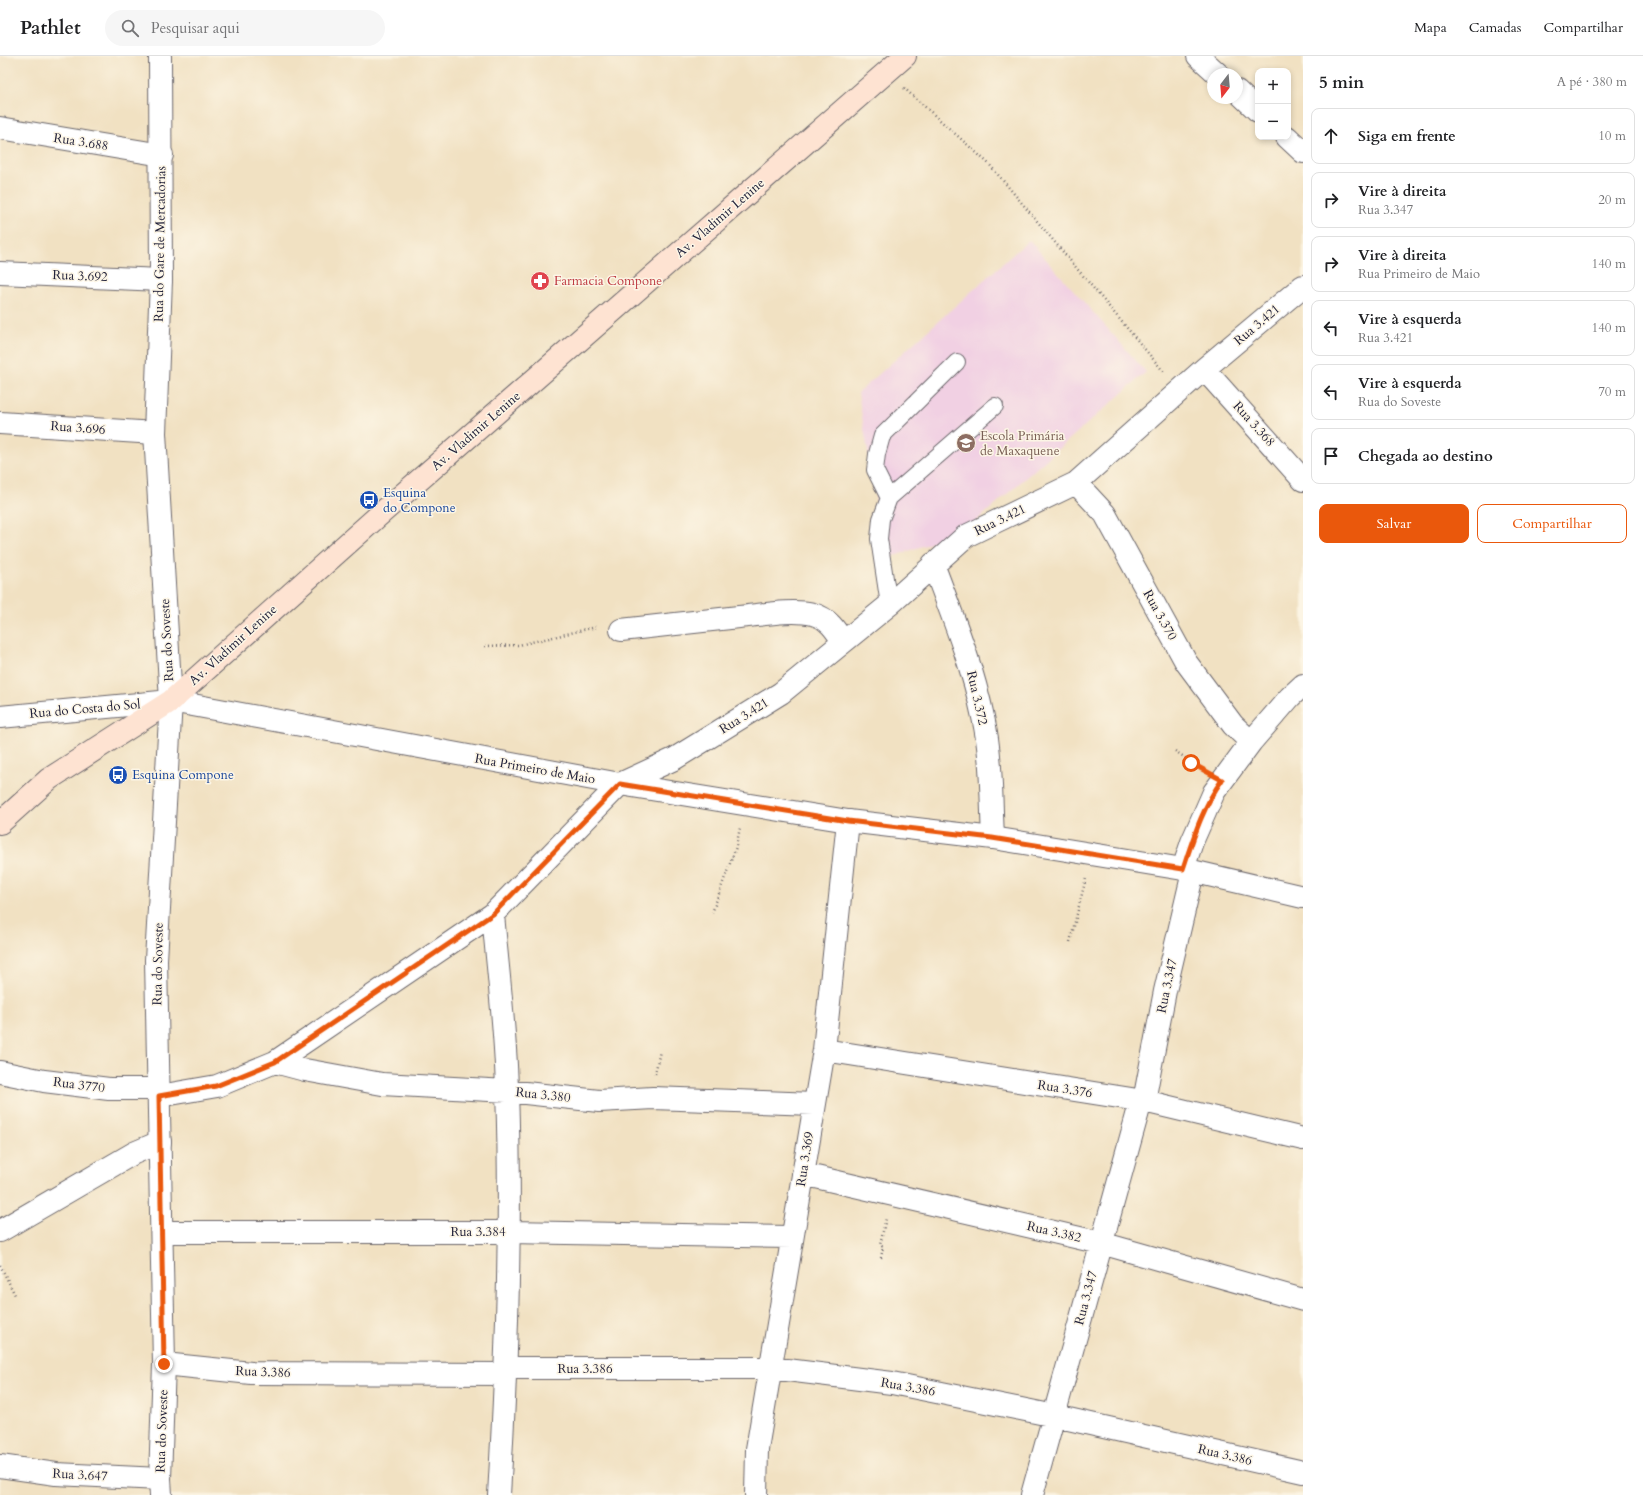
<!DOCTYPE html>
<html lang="pt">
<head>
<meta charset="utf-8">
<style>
	body { margin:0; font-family:Cardo,serif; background:#f6f6f6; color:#202124 }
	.controls { position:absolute; right:12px; top:12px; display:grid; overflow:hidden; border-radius:8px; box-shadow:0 2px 6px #0003 }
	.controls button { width:36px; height:36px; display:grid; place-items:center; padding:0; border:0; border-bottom:1px solid #e0e0e0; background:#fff; color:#202124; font:20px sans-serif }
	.compass { position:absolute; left:1207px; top:12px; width:36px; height:36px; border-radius:50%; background:#fff; box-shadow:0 2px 6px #0003; rotate:196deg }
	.stop { position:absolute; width:12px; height:12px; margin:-9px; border:3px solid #ea580c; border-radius:50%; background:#fff }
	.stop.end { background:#ea580c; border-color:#fff; box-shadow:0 1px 4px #0008 }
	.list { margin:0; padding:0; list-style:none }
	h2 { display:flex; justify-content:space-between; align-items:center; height:52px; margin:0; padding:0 16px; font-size:17px }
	h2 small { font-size:13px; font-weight:400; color:#757577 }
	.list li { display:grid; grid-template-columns:26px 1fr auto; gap:12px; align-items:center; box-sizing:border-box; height:56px; margin:0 8px 8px; padding:0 8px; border:1px solid #e0e0e0; border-radius:8px }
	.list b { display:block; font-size:15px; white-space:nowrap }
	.list p { margin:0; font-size:13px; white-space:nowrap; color:#757577 }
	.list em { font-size:13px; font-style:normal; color:#757577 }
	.actions { display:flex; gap:8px; padding:12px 16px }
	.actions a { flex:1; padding:9px 0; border:1px solid #ea580c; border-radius:8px; text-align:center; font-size:14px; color:#ea580c }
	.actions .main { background:#ea580c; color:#fff }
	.icon { flex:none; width:22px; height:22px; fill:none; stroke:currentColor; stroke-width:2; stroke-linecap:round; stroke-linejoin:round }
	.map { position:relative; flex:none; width:1303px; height:1439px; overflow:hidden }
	header { display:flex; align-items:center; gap:24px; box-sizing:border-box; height:56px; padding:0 20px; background:#fff; border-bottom:1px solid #e0e0e0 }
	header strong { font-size:19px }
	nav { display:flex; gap:22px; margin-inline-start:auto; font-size:14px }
	.search { width:280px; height:36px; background:#f6f6f6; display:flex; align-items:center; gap:10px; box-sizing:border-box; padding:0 14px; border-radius:22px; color:#757577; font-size:15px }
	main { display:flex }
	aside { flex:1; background:#fff }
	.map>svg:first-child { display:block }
	.built { fill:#f1d0e3 }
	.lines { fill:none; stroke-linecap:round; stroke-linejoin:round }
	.service-casing { stroke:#6a656a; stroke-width:18 }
	.minor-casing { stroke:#6a656a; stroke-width:24 }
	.tertiary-casing { stroke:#6a656a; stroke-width:24 }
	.secondary-casing { stroke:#6a656a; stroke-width:24 }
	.path { stroke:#6a656a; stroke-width:2.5; stroke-dasharray:1 3; stroke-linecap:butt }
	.service { stroke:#fff; stroke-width:16 }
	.minor { stroke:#fff; stroke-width:22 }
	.tertiary { stroke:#fff; stroke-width:22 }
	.secondary { stroke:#fee3d2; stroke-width:22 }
	.route { stroke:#ea580c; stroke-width:5 }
	.labels { text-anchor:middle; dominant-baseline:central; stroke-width:3; stroke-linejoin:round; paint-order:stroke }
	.street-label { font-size:13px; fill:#22223b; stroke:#fcf5e5 }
	.health-label { font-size:13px; fill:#be3a42; stroke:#fcf5e5; text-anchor:start }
	.education-label { font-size:13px; fill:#785e54; stroke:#fcf5e5; text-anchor:start }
	.transit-label { font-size:13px; fill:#164399; stroke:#fcf5e5; text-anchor:start }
</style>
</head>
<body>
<header>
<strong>Pathlet</strong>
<div class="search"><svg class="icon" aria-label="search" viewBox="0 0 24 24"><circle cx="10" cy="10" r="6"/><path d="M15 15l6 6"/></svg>Pesquisar aqui</div>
<nav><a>Mapa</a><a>Camadas</a><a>Compartilhar</a></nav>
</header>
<main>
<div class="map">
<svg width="1303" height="1439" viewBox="0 0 1303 1439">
	<rect width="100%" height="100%" fill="#fcf5e5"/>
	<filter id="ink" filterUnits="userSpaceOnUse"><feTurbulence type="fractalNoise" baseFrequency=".025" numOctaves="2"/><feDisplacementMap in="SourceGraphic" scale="8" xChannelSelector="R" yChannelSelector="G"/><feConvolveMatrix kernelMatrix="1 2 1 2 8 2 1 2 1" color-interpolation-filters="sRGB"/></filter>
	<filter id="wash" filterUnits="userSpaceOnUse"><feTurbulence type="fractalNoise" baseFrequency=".012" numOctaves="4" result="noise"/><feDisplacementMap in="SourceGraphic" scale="16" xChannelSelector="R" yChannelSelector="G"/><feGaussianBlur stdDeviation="0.9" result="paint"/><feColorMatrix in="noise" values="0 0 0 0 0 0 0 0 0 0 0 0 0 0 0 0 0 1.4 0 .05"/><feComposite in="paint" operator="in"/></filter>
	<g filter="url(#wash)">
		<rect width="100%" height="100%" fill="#f1e1c2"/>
		<path class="built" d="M1029,184L1146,316L965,475L886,503L858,337Z"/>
	</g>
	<g filter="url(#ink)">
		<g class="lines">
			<g class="service-casing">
				<path id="service" d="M889,442L875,414L877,398L882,380L957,306
					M889,549L879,483L881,463L889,442L995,350"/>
			</g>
			<g class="minor-casing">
				<path id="minor" d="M1198,0L1218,18
					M1237,35L1258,55
					M0,72L162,99
					M1287,81L1303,96
					M0,217L161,224
					M1204,313L1303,424
					M0,367L155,377
					M1076,427L1105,458L1186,606L1233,669L1251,686
					M933,508C952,559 972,608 983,661C992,700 991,742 993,782
					M621,574C660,570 700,565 739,561C761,559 792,553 813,558C828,562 836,574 843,586
					M1183,813L1192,786L1214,736L1251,686L1290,641L1303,629
					M493,858C498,917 506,977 507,1036C512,1170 507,1305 499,1439
					M824,994L1144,1045L1303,1083
					M275,1006L305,1014L382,1028L507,1035L599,1045L653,1042L814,1048
					M0,1016L44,1025L109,1033H159
					M159,1040L217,1030L275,1006L493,858L620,728L674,703L781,637L889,549L966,480L1076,427L1204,313L1303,230
					M1144,1045L1165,935L1193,816
					M803,1118L1101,1187L1303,1244
					M0,1175L134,1097L160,1086
					M163,1176H508L792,1181
					M164,1308L251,1317L506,1318
					M505,1312H771L892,1327L1055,1360L1303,1416
					M0,1410L56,1418L160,1423
					M756,1439L757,1393L824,994L848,765
					M1032,1439L1141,1045"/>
			</g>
			<g class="tertiary-casing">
				<path id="tertiary" d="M160,0L161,224L155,377L171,645L156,904L164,1308L160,1423L161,1439
					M0,661L171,645L620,728L848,765L993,782L1183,813L1303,841"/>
			</g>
			<g class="secondary-casing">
				<path id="secondary" d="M0,767L49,723L171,645L377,461L905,0"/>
			</g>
			<path class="path" d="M904,32L989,108L1164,316
				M485,590L519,589L596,571
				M1175,695L1201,712
				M712,857L736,791L740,772
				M1070,886L1086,822
				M655,1018L660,995
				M881,1202L883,1191L880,1189L886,1162
				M0,1209L16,1241"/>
			<use href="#service" class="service"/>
			<use href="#minor" class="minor"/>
			<use href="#tertiary" class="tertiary"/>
			<use href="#secondary" class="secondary"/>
		</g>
	</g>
	<g class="lines" filter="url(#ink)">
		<path class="route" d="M164,1308L159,1040L216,1030L275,1006L493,858L620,728L848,765L992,782L1183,813C1193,783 1203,750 1222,724L1191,707"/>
	</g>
	<defs>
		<g id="pharmacy-disc" transform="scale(1)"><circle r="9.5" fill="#e0444e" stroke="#fcf5e5"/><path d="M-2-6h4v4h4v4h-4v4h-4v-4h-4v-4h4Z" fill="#fff"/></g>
		<g id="school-disc" transform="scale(1)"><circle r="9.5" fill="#8d6e63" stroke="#fcf5e5"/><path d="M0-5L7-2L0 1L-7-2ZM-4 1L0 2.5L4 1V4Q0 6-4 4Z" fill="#fff"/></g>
		<g id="bus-disc" transform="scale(1)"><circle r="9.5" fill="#1a4fb4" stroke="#fcf5e5"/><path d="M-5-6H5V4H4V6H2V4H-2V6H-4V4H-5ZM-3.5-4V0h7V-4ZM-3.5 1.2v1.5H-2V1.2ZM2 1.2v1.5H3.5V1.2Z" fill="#fff"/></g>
	</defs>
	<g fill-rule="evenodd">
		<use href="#pharmacy-disc" x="540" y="225"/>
		<use href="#school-disc" x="966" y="387"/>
		<use href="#bus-disc" x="369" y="444"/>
		<use href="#bus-disc" x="118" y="719"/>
	</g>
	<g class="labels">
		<g class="street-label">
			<text transform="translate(81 86) rotate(9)">Rua 3.688</text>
			<text transform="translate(720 162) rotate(-41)">Av. Vladimir Lenine</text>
			<text transform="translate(160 188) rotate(-89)">Rua do Gare de Mercadorias</text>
			<text transform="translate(80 220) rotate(2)">Rua 3.692</text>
			<text transform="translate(1257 269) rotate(-40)">Rua 3.421</text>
			<text transform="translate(1254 368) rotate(48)">Rua 3.368</text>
			<text transform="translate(78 372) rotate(4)">Rua 3.696</text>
			<text transform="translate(476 375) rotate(-41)">Av. Vladimir Lenine</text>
			<text transform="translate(1000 464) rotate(-26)">Rua 3.421</text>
			<text transform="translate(1160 559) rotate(61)">Rua 3.370</text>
			<text transform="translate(167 584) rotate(-93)">Rua do Soveste</text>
			<text transform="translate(233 589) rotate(-42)">Av. Vladimir Lenine</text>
			<text transform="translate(977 642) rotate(77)">Rua 3.372</text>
			<text transform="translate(85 653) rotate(-5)">Rua do Costa do Sol</text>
			<text transform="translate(744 660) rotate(-32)">Rua 3.421</text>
			<text transform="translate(535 713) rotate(10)">Rua Primeiro de Maio</text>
			<text transform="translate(158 908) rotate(-89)">Rua do Soveste</text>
			<text transform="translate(1167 930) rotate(-78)">Rua 3.347</text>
			<text transform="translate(79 1029) rotate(7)">Rua 3770</text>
			<text transform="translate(1065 1033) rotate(9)">Rua 3.376</text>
			<text transform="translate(543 1039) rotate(6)">Rua 3.380</text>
			<text transform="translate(805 1103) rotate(-81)">Rua 3.369</text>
			<text x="478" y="1176">Rua 3.384</text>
			<text transform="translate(1054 1176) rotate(13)">Rua 3.382</text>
			<text transform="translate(1086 1242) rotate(-75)">Rua 3.347</text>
			<text x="585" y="1313">Rua 3.386</text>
			<text transform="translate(263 1316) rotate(2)">Rua 3.386</text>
			<text transform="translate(908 1331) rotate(10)">Rua 3.386</text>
			<text transform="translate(162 1375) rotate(-88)">Rua do Soveste</text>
			<text transform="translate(1225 1399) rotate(13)">Rua 3.386</text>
			<text transform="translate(80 1419) rotate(3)">Rua 3.647</text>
		</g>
		<g class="health-label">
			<text x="554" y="225">Farmacia Compone</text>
		</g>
		<g class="education-label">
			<text x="980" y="380">Escola Primária<tspan x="980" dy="15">de Maxaquene</tspan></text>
		</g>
		<g class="transit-label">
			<text x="383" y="437">Esquina<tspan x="383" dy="15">do Compone</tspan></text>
			<text x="132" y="719">Esquina Compone</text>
		</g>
	</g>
</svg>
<div class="controls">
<button>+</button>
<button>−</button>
</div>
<svg class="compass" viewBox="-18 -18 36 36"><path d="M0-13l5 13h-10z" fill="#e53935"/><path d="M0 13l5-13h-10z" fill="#757577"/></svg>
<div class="stop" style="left:1191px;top:707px"></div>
<div class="stop end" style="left:164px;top:1308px"></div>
</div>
<aside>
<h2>5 min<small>A pé · 380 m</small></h2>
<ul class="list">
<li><svg class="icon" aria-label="ahead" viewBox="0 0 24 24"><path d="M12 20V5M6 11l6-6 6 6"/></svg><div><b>Siga em frente</b></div><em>10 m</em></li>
<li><svg class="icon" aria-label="right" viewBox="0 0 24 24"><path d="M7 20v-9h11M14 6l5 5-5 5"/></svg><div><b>Vire à direita</b><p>Rua 3.347</p></div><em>20 m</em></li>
<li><svg class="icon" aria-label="right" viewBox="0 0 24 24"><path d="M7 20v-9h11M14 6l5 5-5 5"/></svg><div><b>Vire à direita</b><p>Rua Primeiro de Maio</p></div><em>140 m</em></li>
<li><svg class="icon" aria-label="left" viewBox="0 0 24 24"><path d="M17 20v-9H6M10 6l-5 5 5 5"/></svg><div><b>Vire à esquerda</b><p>Rua 3.421</p></div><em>140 m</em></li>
<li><svg class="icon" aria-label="left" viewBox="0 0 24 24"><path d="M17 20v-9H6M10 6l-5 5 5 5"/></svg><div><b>Vire à esquerda</b><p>Rua do Soveste</p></div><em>70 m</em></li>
<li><svg class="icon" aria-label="arrive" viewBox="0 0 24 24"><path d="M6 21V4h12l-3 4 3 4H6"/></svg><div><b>Chegada ao destino</b></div></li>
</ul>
<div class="actions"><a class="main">Salvar</a><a>Compartilhar</a></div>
</aside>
</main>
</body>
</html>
